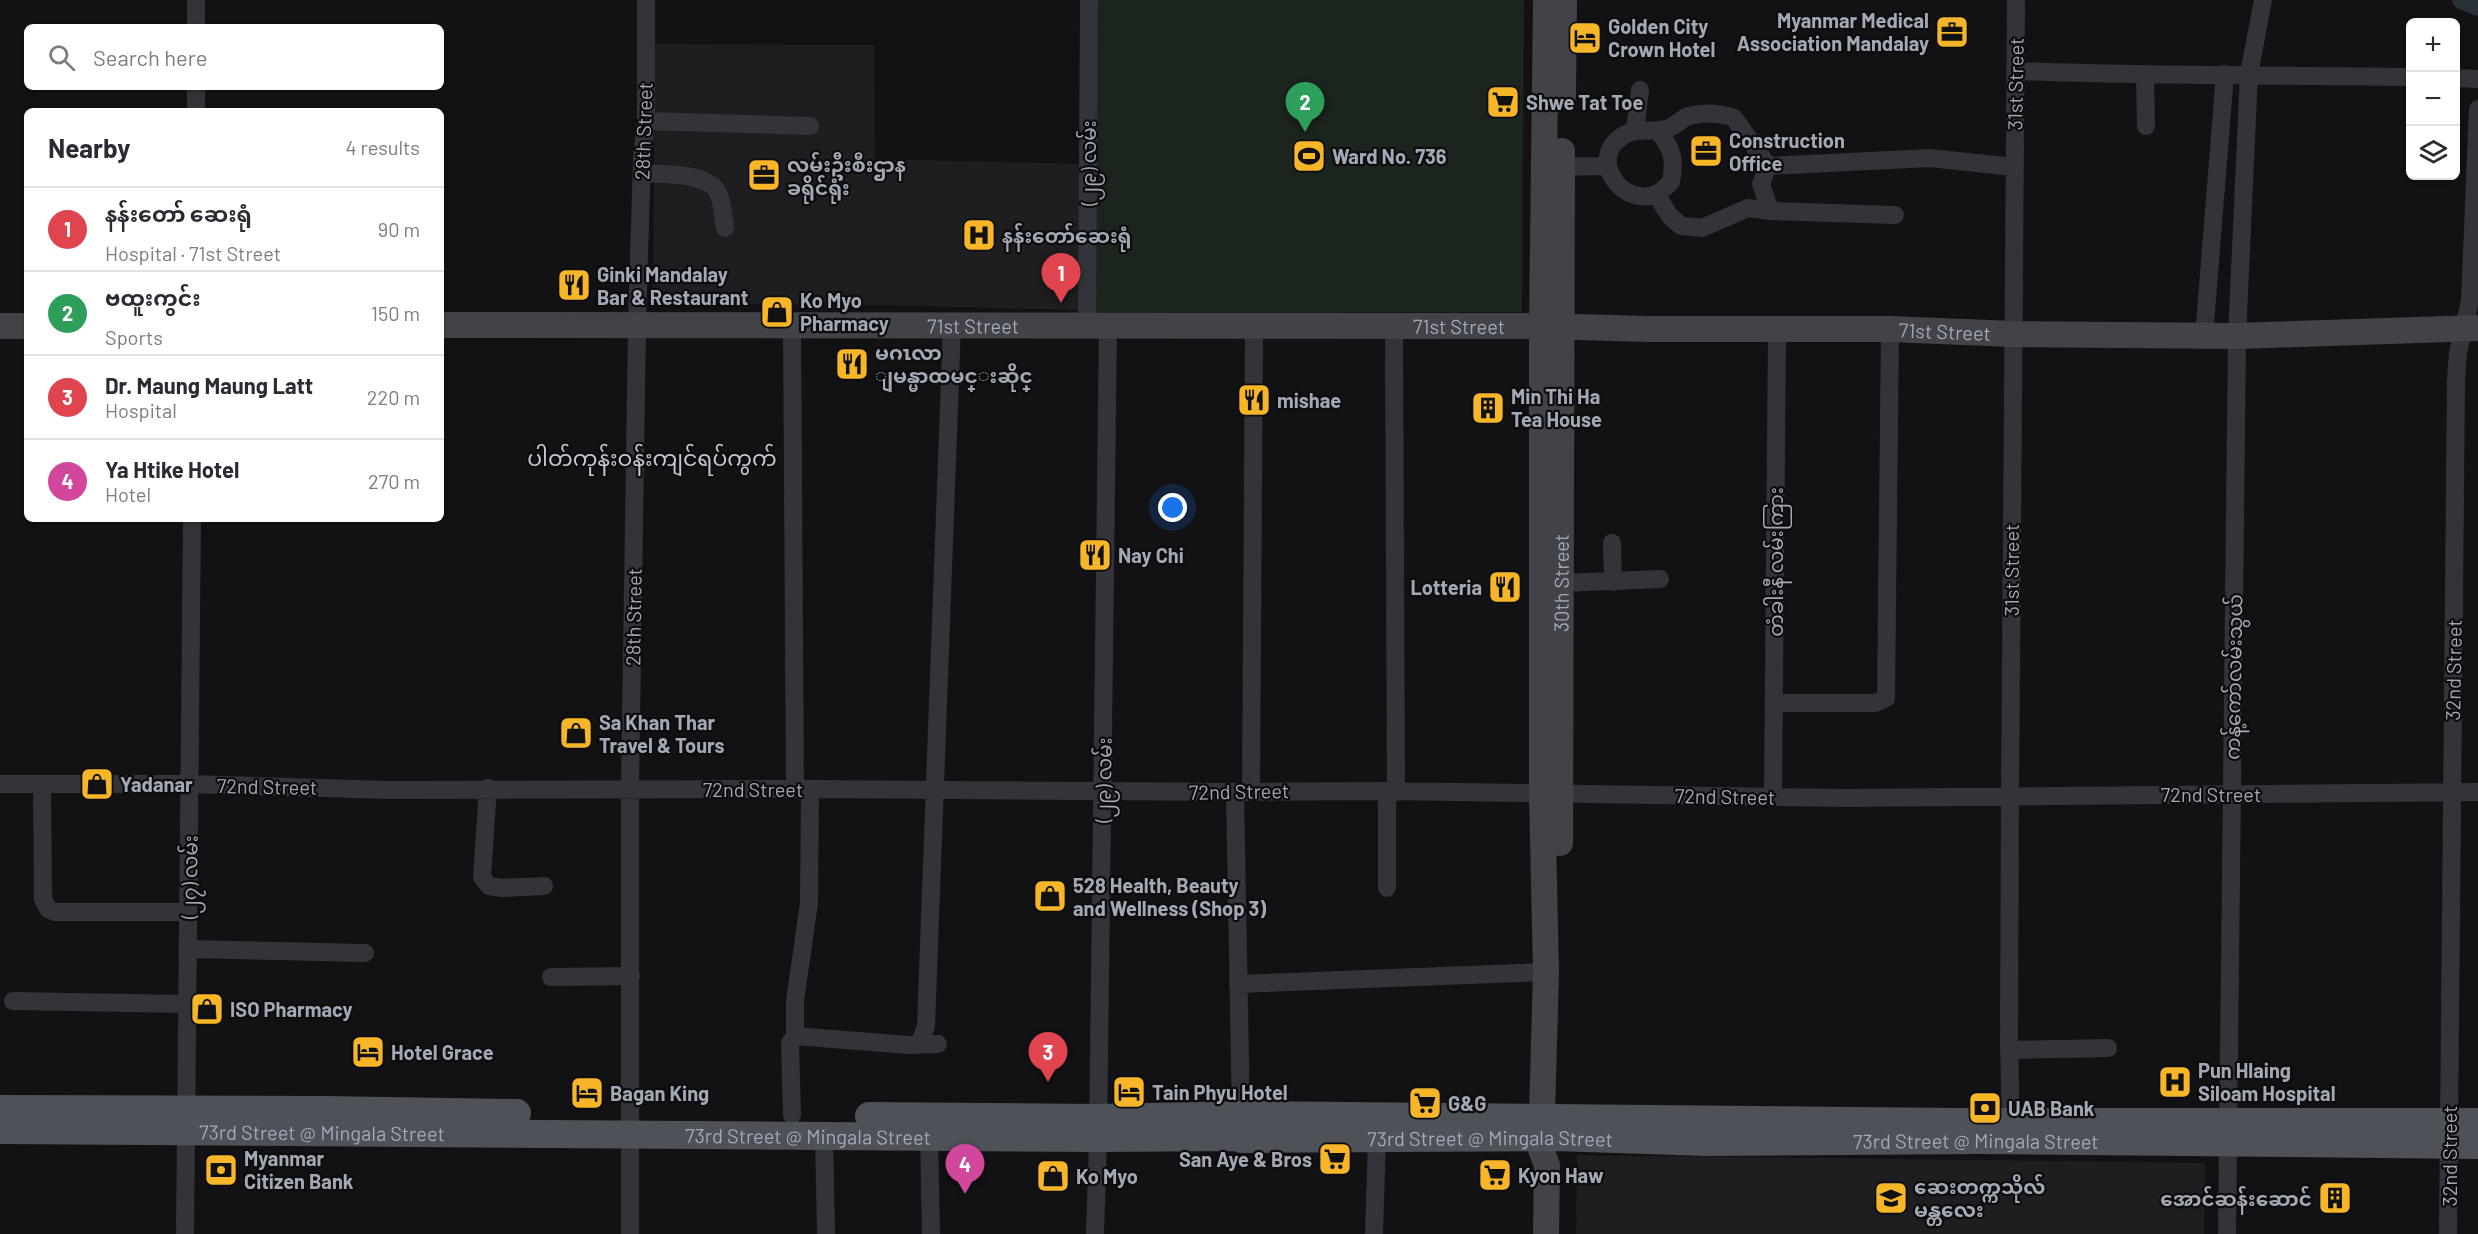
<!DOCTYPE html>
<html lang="en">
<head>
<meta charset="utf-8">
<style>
	body { margin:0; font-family:Barlow,"Noto Sans Myanmar",sans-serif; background:#f7f7f7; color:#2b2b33 }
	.controls { position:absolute; right:18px; top:18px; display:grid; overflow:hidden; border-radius:9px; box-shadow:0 2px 4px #0004 }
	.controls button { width:54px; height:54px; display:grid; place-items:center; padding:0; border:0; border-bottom:2px solid #e1e1e2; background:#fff; color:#2b2b33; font:30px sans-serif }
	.you { position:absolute; left:1173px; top:508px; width:21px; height:21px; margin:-15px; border:4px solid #fff; border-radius:50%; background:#1a73e8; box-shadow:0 0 0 9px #1a73e833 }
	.badge { display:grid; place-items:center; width:39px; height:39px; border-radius:50%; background:#866a2e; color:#fff; font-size:20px; font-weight:700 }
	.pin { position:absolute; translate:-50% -50px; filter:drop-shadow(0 2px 3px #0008) }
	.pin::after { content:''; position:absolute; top:32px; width:21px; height:18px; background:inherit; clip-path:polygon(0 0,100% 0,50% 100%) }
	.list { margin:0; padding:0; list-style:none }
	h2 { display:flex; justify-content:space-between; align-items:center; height:78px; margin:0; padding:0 24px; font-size:26px }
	h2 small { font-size:20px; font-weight:400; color:#7c7c81 }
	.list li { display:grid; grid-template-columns:39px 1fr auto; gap:18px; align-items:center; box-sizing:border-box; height:84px; padding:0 24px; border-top:2px solid #e1e1e2 }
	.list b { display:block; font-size:22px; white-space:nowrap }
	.list p { margin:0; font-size:20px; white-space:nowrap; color:#7c7c81 }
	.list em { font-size:20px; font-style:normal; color:#7c7c81 }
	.icon { flex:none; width:33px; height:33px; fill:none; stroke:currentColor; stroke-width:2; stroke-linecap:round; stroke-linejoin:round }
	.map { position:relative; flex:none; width:2478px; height:1234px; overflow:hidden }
	.search { position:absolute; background:#fff; box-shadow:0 2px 4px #0004; left:24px; top:24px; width:420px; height:66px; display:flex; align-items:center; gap:15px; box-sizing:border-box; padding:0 21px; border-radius:9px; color:#7c7c81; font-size:22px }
	.panel { position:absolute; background:#fff; box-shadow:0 2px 4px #0004; left:24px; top:108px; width:420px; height:414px; border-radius:9px }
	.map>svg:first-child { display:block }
	.built { fill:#1e1e21 }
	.green { fill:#1c241e }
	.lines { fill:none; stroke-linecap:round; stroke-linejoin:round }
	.canal { stroke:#283138; stroke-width:18 }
	.street { stroke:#333439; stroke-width:18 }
	.secondary { stroke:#414349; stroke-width:26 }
	.primary { stroke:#4f5158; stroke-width:28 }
	.labels { text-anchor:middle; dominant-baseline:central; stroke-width:4.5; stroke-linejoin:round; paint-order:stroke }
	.poi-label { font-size:20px; font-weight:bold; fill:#a3a8b5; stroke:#0d0d0f; text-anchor:start }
	.street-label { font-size:20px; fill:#a3a8b5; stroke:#0d0d0f }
	.quarter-label { font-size:22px; fill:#c4c7d1; stroke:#0d0d0f }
</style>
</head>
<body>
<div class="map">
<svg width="2478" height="1234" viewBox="0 0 2478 1234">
	<rect width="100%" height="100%" fill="#121214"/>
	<path class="built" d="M655,44L874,45L875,159L1084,164L1079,310L878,305L653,304Z
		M1577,1155L2205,1163L2204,1234H1576Z"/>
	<path class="green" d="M1097,0H1524L1522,312H1092Z"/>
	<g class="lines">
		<path class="canal" d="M2461,0L2478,7"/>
		<path class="street" d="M196,0V27
			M2016,71C2147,76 2279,75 2410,77
			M2145,75L2146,126
			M2456,78L2478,79
			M196,111V87
			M646,121L810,126
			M1635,131L1640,90
			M1659,132C1673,150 1675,160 1671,182C1667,186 1661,192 1656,194C1623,208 1588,160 1621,137C1637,126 1653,134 1669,128C1677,125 1682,118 1689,116C1704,112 1720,113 1734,118L1768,166
			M1552,167L1606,166
			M642,173C662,175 706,172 717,191C723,201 723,217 725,228
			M1656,194L1669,215L1681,226L1702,228L1748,208L1770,211L1761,184L1768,166L1930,158L2014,167
			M1770,211L1895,215
			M792,325L795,789
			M1087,326L1089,0
			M1394,327L1396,792
			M2204,336L2225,74
			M1612,543L1613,582
			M1561,583L1660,579
			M1774,703H1875L1886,698L1890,329
			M0,784H191L389,790L810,789L1235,792L1387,791L1846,798L2478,792
			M42,784L43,899L48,909L55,912H188
			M488,788L482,877L489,886L502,888L544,886
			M1251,791L1254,326
			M1387,791V888
			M1235,792L1241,1115
			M1773,796L1777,328
			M188,949L365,953
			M551,977L631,976
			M1238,984L1546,972
			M13,1001L187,1004
			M795,1036L908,1045L938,1044
			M919,1045L926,1026L952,326
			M2010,1050L2108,1048
			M792,1115L790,1043L795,1036V1001L809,903L810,789
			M2011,1132L2009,1039L2010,796L2016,0
			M824,1134L826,1234
			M929,1137L931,1234
			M185,1234L192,519
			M630,1234V789L637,325L642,159L646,121V0
			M1095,1234L1098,1138L1108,326
			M1374,1234L1377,1139
			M2227,1234L2237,336L2249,74L2263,0
			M2448,1234L2456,380L2458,353L2470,301L2478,109"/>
		<g class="secondary">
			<path d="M1563,96L1564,0"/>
			<path id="s1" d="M441,325L1542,326L1648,329H1890L2013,334L2237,336L2478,328"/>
			<path d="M0,326H27"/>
			<path id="s2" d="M1560,843L1562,151"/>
			<path d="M1546,1234L1547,1165L1541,1150L1546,972L1542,794V326L1546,0"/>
		</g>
		<g class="primary">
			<path d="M0,1109L324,1110L517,1113"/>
			<path d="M869,1116L1099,1118L1241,1115L1957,1122H2478"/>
			<path id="s3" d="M0,1130L1098,1138L1241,1137V1139L1555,1137L1707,1142L1979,1140L2478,1145"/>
		</g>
	</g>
	<defs>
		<g id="office-square" transform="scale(1.725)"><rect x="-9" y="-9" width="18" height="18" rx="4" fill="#f6b628" stroke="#0d0d0f"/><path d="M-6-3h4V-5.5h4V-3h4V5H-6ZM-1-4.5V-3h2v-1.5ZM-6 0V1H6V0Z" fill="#111"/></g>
		<g id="hotel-square" transform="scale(1.725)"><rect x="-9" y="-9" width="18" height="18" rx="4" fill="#f6b628" stroke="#0d0d0f"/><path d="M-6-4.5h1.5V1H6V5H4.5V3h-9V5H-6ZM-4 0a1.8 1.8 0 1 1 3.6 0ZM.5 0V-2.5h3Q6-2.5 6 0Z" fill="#111"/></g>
		<g id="supermarket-square" transform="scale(1.725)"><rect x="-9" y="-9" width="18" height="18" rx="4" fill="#f6b628" stroke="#0d0d0f"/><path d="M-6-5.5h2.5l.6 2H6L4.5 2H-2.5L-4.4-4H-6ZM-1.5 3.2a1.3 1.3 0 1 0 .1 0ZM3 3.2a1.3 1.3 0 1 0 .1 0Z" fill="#111"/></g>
		<g id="stadium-square" transform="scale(1.725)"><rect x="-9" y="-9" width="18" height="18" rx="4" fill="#f6b628" stroke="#0d0d0f"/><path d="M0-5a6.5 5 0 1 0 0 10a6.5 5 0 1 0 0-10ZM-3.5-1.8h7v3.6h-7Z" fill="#111"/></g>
		<g id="hospital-square" transform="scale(1.725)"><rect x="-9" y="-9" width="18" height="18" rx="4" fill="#f6b628" stroke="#0d0d0f"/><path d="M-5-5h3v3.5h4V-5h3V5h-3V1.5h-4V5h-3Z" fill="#111"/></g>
		<g id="restaurant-square" transform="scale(1.725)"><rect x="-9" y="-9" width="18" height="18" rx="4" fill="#f6b628" stroke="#0d0d0f"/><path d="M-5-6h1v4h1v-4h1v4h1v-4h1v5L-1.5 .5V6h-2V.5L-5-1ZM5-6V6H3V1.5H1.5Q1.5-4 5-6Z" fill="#111"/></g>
		<g id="shop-square" transform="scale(1.725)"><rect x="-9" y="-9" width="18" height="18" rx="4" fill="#f6b628" stroke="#0d0d0f"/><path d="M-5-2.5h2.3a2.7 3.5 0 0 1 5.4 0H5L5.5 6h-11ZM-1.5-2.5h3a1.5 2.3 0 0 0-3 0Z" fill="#111"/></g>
		<g id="building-square" transform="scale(1.725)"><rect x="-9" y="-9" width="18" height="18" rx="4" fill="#f6b628" stroke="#0d0d0f"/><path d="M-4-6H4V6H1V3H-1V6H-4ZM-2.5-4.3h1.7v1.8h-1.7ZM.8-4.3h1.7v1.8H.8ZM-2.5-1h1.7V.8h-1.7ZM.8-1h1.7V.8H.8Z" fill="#111"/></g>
		<g id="bank-square" transform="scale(1.725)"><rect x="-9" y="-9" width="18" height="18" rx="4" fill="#f6b628" stroke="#0d0d0f"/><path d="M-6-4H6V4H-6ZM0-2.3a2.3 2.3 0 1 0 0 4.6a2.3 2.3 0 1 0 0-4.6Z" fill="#111"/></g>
		<g id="university-square" transform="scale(1.725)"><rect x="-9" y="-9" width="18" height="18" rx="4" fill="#f6b628" stroke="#0d0d0f"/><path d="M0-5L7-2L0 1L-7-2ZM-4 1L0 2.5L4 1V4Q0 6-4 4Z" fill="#111"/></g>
	</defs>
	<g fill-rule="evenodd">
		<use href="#office-square" x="1952" y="32"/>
		<use href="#hotel-square" x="1585" y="38"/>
		<use href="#supermarket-square" x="1503" y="102"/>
		<use href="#office-square" x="1706" y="151"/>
		<use href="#stadium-square" x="1309" y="156"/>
		<use href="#office-square" x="764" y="175"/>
		<use href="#hospital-square" x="979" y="235"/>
		<use href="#restaurant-square" x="574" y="285"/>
		<use href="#shop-square" x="777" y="312"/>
		<use href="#restaurant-square" x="852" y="364"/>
		<use href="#restaurant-square" x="1254" y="400"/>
		<use href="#building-square" x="1488" y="408"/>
		<use href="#restaurant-square" x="1095" y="555"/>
		<use href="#restaurant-square" x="1505" y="587"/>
		<use href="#shop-square" x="576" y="733"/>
		<use href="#shop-square" x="97" y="784"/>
		<use href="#shop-square" x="1050" y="896"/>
		<use href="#shop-square" x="207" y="1009"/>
		<use href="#hotel-square" x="368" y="1052"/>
		<use href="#hospital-square" x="2175" y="1082"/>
		<use href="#hotel-square" x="1129" y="1092"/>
		<use href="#hotel-square" x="587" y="1093"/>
		<use href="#supermarket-square" x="1425" y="1103"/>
		<use href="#bank-square" x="1985" y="1108"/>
		<use href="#supermarket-square" x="1335" y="1159"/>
		<use href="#bank-square" x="221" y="1170"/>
		<use href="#supermarket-square" x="1495" y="1175"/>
		<use href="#shop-square" x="1053" y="1176"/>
		<use href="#university-square" x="1891" y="1198"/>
		<use href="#building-square" x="2335" y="1198"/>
	</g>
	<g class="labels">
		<g class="poi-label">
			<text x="1929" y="20" text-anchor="end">Myanmar Medical<tspan x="1929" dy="23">Association Mandalay</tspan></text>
			<text x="1608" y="26">Golden City<tspan x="1608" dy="23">Crown Hotel</tspan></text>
			<text x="1526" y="102">Shwe Tat Toe</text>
			<text x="1729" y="140">Construction<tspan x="1729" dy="23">Office</tspan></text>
			<text x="1332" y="156">Ward No. 736</text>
			<text x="787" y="164">လမ်းဦးစီးဌာန<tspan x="787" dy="23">ခရိုင်ရုံး</tspan></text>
			<text x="1002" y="235">နန်းတော်ဆေးရုံ</text>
			<text x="597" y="274">Ginki Mandalay<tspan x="597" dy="23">Bar &amp; Restaurant</tspan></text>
			<text x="800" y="300">Ko Myo<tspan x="800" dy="23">Pharmacy</tspan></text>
			<text x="875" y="352">မဂၤလာ<tspan x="875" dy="23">ျမန္မာထမင္းဆိုင္</tspan></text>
			<text x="1511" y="396">Min Thi Ha<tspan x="1511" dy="23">Tea House</tspan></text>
			<text x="1277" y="400">mishae</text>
			<text x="1118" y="555">Nay Chi</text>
			<text x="1482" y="587" text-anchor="end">Lotteria</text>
			<text x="599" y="722">Sa Khan Thar<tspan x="599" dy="23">Travel &amp; Tours</tspan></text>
			<text x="120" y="784">Yadanar</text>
			<text x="1073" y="885">528 Health, Beauty<tspan x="1073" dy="23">and Wellness (Shop 3)</tspan></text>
			<text x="230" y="1009">ISO Pharmacy</text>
			<text x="391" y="1052">Hotel Grace</text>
			<text x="2198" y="1070">Pun Hlaing<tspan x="2198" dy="23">Siloam Hospital</tspan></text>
			<text x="1152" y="1092">Tain Phyu Hotel</text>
			<text x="610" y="1093">Bagan King</text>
			<text x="1448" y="1103">G&amp;G</text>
			<text x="2008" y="1108">UAB Bank</text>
			<text x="244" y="1158">Myanmar<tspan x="244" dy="23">Citizen Bank</tspan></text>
			<text x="1312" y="1159" text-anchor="end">San Aye &amp; Bros</text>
			<text x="1518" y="1175">Kyon Haw</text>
			<text x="1076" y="1176">Ko Myo</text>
			<text x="1914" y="1186">ဆေးတက္ကသိုလ်<tspan x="1914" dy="23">မန္တလေး</tspan></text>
			<text x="2312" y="1198" text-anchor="end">အောင်ဆန်းဆောင်</text>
		</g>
		<g class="street-label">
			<text transform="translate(2015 84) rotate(-89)">31st Street</text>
			<text transform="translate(643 131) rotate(-88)">28th Street</text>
			<text transform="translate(1088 163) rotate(-90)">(၂၉) လမ်း</text>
			<text stroke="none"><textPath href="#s1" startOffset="532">71st Street</textPath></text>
			<text stroke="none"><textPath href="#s1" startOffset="1018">71st Street</textPath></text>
			<text stroke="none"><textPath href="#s1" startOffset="1504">71st Street</textPath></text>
			<text transform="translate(1775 562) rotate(-90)">တံခါးနီ လမ်းကြား</text>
			<text transform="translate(2011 570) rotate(-90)">31st Street</text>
			<text stroke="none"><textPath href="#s2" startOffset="260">30th Street</textPath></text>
			<text transform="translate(633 617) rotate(-89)">28th Street</text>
			<text transform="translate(2453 670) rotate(-89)">32nd Street</text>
			<text transform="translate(2233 677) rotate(-89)">ကန့်ကော်လမ်းသွယ်</text>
			<text transform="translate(1103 780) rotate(-89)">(၂၉) လမ်း</text>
			<text transform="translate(267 786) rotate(1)">72nd Street</text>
			<text x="753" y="789">72nd Street</text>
			<text transform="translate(1239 791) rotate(-1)">72nd Street</text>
			<text x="2211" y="794">72nd Street</text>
			<text transform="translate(1725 796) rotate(1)">72nd Street</text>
			<text transform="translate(189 877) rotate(-89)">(၂၇) လမ်း</text>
			<text stroke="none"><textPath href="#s3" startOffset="322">73rd Street @ Mingala Street</textPath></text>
			<text stroke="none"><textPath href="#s3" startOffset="808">73rd Street @ Mingala Street</textPath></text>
			<text stroke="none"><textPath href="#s3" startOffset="1492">73rd Street @ Mingala Street</textPath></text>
			<text stroke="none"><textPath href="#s3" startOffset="1978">73rd Street @ Mingala Street</textPath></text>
			<text transform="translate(2449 1156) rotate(-90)">32nd Street</text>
		</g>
		<g class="quarter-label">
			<text x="652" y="457">ပါတ်ကုန်းဝန်းကျင်ရပ်ကွက်</text>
		</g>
	</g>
</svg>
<div class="controls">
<button>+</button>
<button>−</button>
<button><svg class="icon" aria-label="layers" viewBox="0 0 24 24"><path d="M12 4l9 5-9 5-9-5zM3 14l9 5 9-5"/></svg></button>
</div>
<div class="you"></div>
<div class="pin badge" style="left:1061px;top:303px;background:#e0444e">1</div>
<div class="pin badge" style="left:1305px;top:132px;background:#2e9e5b">2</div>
<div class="pin badge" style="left:1048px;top:1082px;background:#e0444e">3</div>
<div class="pin badge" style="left:965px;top:1194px;background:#d1479c">4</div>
<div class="search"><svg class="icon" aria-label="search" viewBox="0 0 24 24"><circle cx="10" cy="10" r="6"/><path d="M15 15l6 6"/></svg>Search here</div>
<section class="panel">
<h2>Nearby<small>4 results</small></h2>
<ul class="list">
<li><span class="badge" style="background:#e0444e">1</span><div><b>နန်းတော် ဆေးရုံ</b><p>Hospital · 71st Street</p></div><em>90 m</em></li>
<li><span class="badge" style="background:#2e9e5b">2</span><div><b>ဗထူးကွင်း</b><p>Sports</p></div><em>150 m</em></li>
<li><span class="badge" style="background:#e0444e">3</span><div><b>Dr. Maung Maung Latt</b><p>Hospital</p></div><em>220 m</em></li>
<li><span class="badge" style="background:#d1479c">4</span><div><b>Ya Htike Hotel</b><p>Hotel</p></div><em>270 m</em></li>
</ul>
</section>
</div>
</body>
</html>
